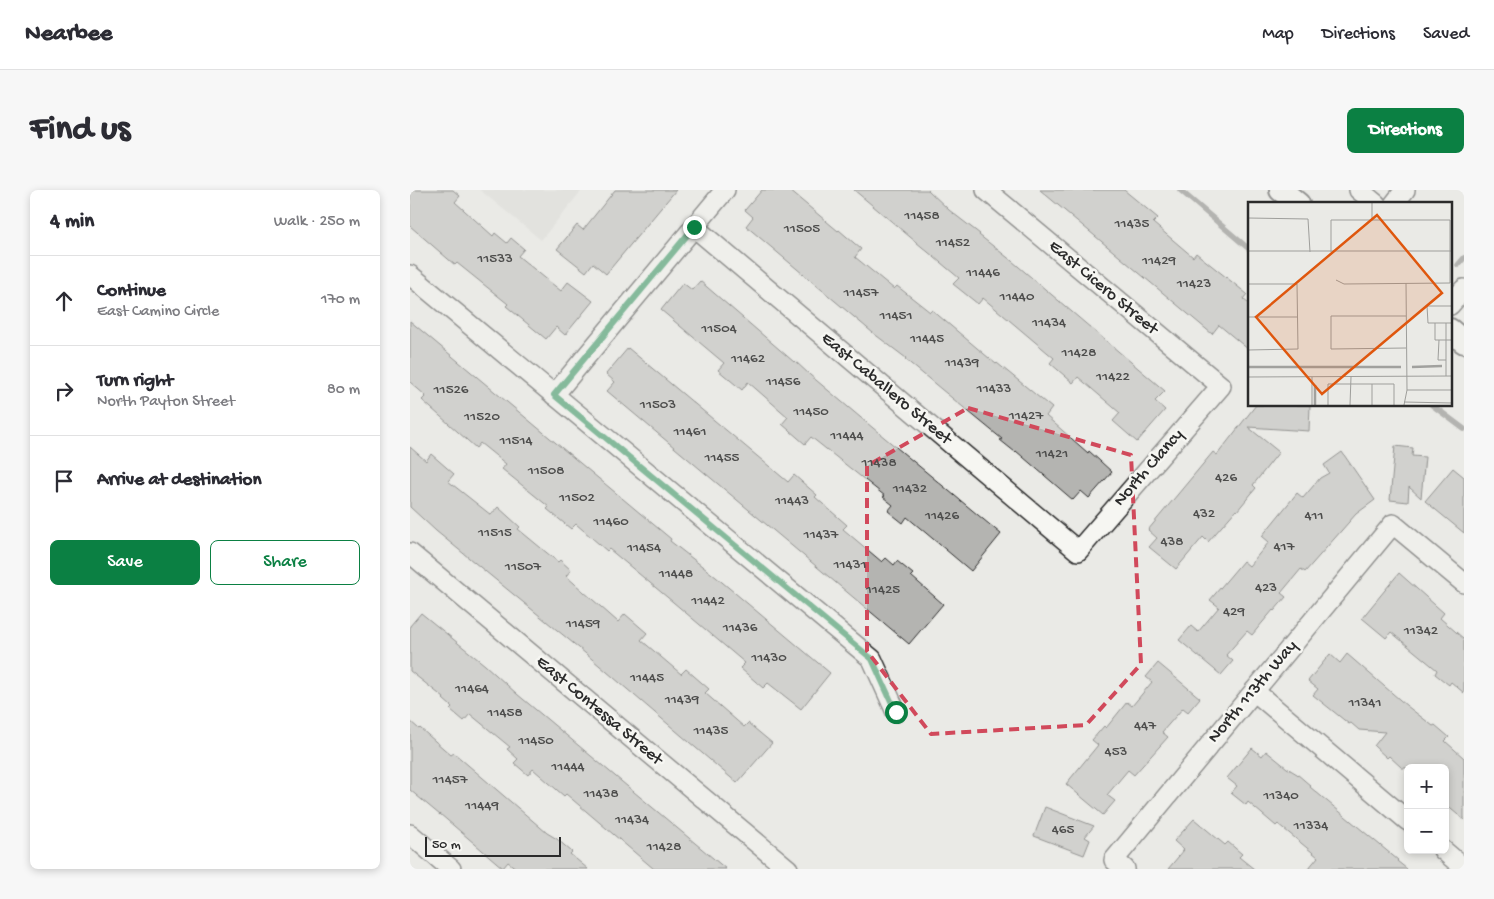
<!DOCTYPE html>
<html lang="en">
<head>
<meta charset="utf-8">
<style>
	body { margin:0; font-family:"Gochi Hand",sans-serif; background:#f7f7f7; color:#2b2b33 }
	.controls { position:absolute; right:15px; bottom:15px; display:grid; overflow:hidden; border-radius:8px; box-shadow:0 2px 8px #0003 }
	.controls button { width:45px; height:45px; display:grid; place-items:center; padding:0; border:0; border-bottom:1px solid #e1e1e2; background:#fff; color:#2b2b33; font:25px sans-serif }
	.scale { position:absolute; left:15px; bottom:12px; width:136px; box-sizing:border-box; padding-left:5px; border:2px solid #2b2b2b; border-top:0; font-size:14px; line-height:18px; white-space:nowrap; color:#2b2b2b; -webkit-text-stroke:4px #f6f6f2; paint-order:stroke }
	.stop { position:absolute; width:15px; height:15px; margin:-11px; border:4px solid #0b8043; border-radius:50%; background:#fff }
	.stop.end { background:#0b8043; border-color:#fff; box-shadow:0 1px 5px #0008 }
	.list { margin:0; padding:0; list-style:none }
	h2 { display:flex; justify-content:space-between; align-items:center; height:65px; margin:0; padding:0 20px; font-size:21px }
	h2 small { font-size:16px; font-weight:400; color:#7c7c81 }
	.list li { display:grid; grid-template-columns:32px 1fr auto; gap:15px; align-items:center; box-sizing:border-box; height:90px; padding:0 20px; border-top:1px solid #e1e1e2 }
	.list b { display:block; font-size:19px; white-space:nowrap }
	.list p { margin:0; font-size:16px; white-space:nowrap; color:#7c7c81 }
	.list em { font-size:16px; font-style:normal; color:#7c7c81 }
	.actions { display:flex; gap:10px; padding:15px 20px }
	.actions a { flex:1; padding:11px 0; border:1px solid #0b8043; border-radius:8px; text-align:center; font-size:18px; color:#0b8043 }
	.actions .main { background:#0b8043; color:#fff }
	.icon { flex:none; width:28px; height:28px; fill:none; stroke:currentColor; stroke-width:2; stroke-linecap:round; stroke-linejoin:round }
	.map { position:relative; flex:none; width:1054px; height:679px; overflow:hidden; border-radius:8px }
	header { display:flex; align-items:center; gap:30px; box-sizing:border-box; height:70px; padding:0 25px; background:#fff; border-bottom:1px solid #e1e1e2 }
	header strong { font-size:24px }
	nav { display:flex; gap:28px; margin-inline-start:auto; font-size:18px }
	.intro { display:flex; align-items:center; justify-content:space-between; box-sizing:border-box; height:120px; padding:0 30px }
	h1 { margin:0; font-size:35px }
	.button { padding:12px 22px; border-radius:8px; background:#0b8043; color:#fff; font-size:18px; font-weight:700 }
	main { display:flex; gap:30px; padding:0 30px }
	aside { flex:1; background:#fff; border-radius:8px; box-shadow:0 2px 8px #0003 }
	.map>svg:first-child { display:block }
	.built { fill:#dadad6 }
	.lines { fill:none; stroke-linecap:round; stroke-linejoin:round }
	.stream { stroke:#727270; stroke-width:5.5 }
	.building { fill:#b4b4b1; stroke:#2b2b2b }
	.minor-casing { stroke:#2b2b2b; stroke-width:22 }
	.major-casing { stroke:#2b2b2b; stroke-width:26 }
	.minor { stroke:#f6f6f2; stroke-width:19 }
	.major { stroke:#f6f6f2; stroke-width:22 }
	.route { stroke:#0b8043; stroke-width:6 }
	.marked { fill:none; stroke:#d1495b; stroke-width:4; stroke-dasharray:10 6; stroke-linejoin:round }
	.labels { text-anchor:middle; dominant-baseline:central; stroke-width:5; stroke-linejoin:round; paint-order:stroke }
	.number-label { font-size:15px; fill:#4d4d4c }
	.street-label { font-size:18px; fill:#2b2b2b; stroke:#f6f6f2 }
	.inset-river { fill:none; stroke:#a1a19e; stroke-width:2.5 }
	.inset-road { fill:none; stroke:#9e9e9b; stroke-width:1 }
	.view { fill:#df570e; fill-opacity:0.15; stroke:#df570e; stroke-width:2.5 }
	.inset-edge { fill:none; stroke:#2b2b2b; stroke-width:2.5 }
</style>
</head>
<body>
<header>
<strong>Nearbee</strong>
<nav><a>Map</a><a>Directions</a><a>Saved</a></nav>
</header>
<div class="intro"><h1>Find us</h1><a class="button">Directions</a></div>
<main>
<aside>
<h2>4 min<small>Walk · 250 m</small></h2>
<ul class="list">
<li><svg class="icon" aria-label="ahead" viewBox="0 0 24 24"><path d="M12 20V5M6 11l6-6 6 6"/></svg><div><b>Continue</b><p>East Camino Circle</p></div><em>170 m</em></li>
<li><svg class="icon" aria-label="right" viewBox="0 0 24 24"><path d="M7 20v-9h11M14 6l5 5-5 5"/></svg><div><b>Turn right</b><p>North Payton Street</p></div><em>80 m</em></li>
<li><svg class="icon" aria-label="arrive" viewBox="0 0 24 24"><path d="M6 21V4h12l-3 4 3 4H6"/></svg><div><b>Arrive at destination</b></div></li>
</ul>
<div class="actions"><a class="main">Save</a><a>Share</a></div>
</aside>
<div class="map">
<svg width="1054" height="679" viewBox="0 0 1054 679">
	<rect width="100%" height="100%" fill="#eaeae6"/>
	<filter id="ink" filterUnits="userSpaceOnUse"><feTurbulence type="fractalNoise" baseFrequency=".02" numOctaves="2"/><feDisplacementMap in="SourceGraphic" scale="10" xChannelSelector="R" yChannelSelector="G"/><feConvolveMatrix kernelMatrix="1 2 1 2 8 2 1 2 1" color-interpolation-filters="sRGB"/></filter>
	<g filter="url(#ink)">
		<path class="built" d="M70,0H172L131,50Z"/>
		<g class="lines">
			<path class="stream" d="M770,0L839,59
				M1048,75L1054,68
				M1022,215L1054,239"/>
		</g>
		<path class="building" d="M0,0H43L50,6L45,12L83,46L85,43L97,53L101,48L114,59L108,66L151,101L158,92L183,111L155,145L146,137L136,149L96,116L98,114L47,73L45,75L0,36Z
			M205,0H266L196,84L183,73L176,82L147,59L167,35L173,40Z
			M352,0H379L428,41L429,40L451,59L445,67L484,99L487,96L520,122L522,120L586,174L587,173L642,218L636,226L678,263L679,261L702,282L679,308L671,301L663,310L606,261L605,262L590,250L592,249L531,199L495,169L496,168L463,143L336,36L343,27L335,20Z
			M444,0H518L539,20L570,44L569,45L602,71L755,201L745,211L755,220L727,252L703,231L710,223L668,187L663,193L640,173L644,168L573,108L568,114L543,94L549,88Z
			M630,0H714L748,28L743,33L783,67L786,63L837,104L833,109L839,114V160L809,135L802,144Z
			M290,91L384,172L385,171L400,185L463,238L591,344L561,381L497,327L493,333L478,321L483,315L473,307L475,306L401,247L395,254L372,234L378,227L338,192L332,200L308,180L314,173L251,120L273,93L282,100Z
			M0,131L261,349L260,351L306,387L420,483L391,519L358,493L353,498L330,478L335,473L263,412L199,359L197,361L166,334L161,339L137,319L139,317L92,279L96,274L70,253L66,258L12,210L16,206L0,192Z
			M218,158L378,292L384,285L407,305L405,307L437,335L433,339L472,372L476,368L484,375L487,371L503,384L501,386L533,414L499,454L197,201L205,192L196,184Z
			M846,215H900L899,241L838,237L869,262L843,295L846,298L827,321L826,320L798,352L793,347L766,379L739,357L747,348L738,340L803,262L807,265Z
			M985,256L1003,258L1002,266L1015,267L1011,308L999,297L998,312L980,310Z
			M0,257L16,271L21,264L44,284L38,291L81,325L88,317L110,337L108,339L148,372L150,370L161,380L156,386L208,432L215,424L237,443L231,450L271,484L276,479L299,499L295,503L334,537L338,533L362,553L327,593L169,458L26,341L0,317Z
			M932,262L965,310L946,324L895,382L891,379L871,403L876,407L864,421L863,420L842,445L837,441L816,465L823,471L811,485L769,450L781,436L788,442L809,417L800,410L833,371L839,376L859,352L852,346L887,303L893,308L910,288L919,283L914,275Z
			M1043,278L1054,287V343L1015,311Z
			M989,383L1034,423L1030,428L1054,449V503L1041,492L1039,495L1025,484L1027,480L981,442L976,448L952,428Z
			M11,423L75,475L107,504L316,679H244L156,604L154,606L123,579L118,585L104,573L108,569L97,559L100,557L60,524L54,531L40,519L42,517L33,509L34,508L0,481V436Z
			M920,464L930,473L937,464L997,516L1023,536L1025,535L1039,547L1035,551L1054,568V630L1035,614V578H992L979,566L977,568L964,556L975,542L949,540L941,533L939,534L903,505L908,499L898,491Z
			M748,473L790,508L778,522L773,518L752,542L758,547L724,585L718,580L697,605L705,611L693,625L656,594L688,555L682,550L694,536L696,538L717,512L722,516L742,492L736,487Z
			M0,531L9,539L10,538L41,565L44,563L137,643L147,649L162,662L160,664L178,679H107L98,672L93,678L30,624V625L0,600Z
			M842,558L852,566L856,561L877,578L887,584L901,596L900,597L988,670L987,671L997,679H898L908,667L868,634L866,636L838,612L836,615L821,603L827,596L817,588Z
			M635,617L684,636L675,647L680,650L674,665L624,646Z
			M784,629L815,655L818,652L832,664L829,667L844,679H758L774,660L764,651Z"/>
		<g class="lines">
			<g class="minor-casing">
				<path id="minor" d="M949,0L966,14
					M984,14L995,0
					M284,37L668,361L811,196L576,0
					M0,85L462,469L486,522
					M1040,115L1054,99
					M144,205L315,0
					M0,363L378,679
					M844,501L998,631
					M0,644L41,679
					M1033,660L1054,678
					M715,679L704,670L983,334L1054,393"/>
			</g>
			<g class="major-casing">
				<path id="major" d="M871,0L888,14
					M1040,140L1054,152"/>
			</g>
			<use href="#minor" class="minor"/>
			<use href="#major" class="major"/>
		</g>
	</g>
	<g class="lines" filter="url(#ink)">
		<path class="route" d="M284,37L144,205L462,469L486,522"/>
	</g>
	<path d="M0 0H1054V679H0ZM558,218L721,265L731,474L676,535L521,544L457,461V276Z" fill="#eaeae6" fill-opacity=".55" fill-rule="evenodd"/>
	<path class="marked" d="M558,218L721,265L731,474L676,535L521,544L457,461V276Z"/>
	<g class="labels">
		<g class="number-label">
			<text x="512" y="26">11458</text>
			<text x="722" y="34">11435</text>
			<text x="392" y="39">11505</text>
			<text x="543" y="53">11452</text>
			<text x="85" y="69">11533</text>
			<text x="749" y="71">11429</text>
			<text x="573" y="83">11446</text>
			<text x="784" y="94">11423</text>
			<text x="451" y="103">11457</text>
			<text x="607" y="107">11440</text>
			<text x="486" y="126">11451</text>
			<text x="639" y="133">11434</text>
			<text x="309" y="139">11504</text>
			<text x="517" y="149">11445</text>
			<text x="669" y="163">11428</text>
			<text x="338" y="169">11462</text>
			<text x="552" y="173">11439</text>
			<text x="703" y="187">11422</text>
			<text x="373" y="192">11456</text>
			<text x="584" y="199">11433</text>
			<text x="41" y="200">11526</text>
			<text x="248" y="215">11503</text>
			<text x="401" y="222">11450</text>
			<text x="616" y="226">11427</text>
			<text x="72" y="227">11520</text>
			<text x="280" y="242">11461</text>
			<text x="437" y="246">11444</text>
			<text x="106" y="251">11514</text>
			<text x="642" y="264">11421</text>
			<text x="312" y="268">11455</text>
			<text x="469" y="273">11438</text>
			<text x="136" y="281">11508</text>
			<text x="816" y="288">426</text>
			<text x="500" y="299">11432</text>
			<text x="167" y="308">11502</text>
			<text x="382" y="311">11443</text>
			<text x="794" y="324">432</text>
			<text x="532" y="326">11426</text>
			<text x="904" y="326">411</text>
			<text x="201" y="332">11460</text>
			<text x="85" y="343">11515</text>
			<text x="411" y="345">11437</text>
			<text x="762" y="352">438</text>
			<text x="874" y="357">417</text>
			<text x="234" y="358">11454</text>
			<text x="440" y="375">11431</text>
			<text x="113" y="377">11507</text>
			<text x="266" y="384">11448</text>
			<text x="856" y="398">423</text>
			<text x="473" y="400">11425</text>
			<text x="298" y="411">11442</text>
			<text x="824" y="422">429</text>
			<text x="173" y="434">11459</text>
			<text x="330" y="438">11436</text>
			<text x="1011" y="441">11342</text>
			<text x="359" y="468">11430</text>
			<text x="237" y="488">11445</text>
			<text x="62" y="499">11464</text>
			<text x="272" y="510">11439</text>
			<text x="955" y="513">11341</text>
			<text x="95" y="523">11458</text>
			<text x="735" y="536">447</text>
			<text x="301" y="541">11435</text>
			<text x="126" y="551">11450</text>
			<text x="706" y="562">453</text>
			<text x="158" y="577">11444</text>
			<text x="40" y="590">11457</text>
			<text x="191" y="604">11438</text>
			<text x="871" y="606">11340</text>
			<text x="72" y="616">11449</text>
			<text x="222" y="630">11434</text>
			<text x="901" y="636">11334</text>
			<text x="653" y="640">465</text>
			<text x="254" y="657">11428</text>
		</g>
		<g class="street-label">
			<text transform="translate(693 98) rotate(40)">East Cicero Street</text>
			<text transform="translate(476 199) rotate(40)">East Caballero Street</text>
			<text transform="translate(739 278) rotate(-49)">North Clancy</text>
			<text transform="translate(843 502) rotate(-50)">North 113th Way</text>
			<text transform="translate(189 521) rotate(40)">East Contessa Street</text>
		</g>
	</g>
	<g transform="translate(838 12)">
		<rect width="204" height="204" fill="#eaeae6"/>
		<path class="inset-river" d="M0,165H153M164,165L194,164M67,183V203"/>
		<path class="inset-road" d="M124,0V17M0,16L60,17L62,50M0,49H204M83,50V18H202V81L96,82L88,78M158,81L159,188H204M0,82H49L50,147L0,148M204,104H179L180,121H204M158,114H83V147L158,146M0,115H49M187,121V138H204M191,138L190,158H198M198,174V121M0,175L204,174M64,175V203M156,200L204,201M80,203V182H146V203M102,203L103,175M124,203V182M156,203L159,188"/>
		<path class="view" d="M129,13L194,91L74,192L8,115Z"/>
		<rect width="204" height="204" class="inset-edge"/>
	</g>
</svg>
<div class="controls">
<button>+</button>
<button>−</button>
</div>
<div class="scale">50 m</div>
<div class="stop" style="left:486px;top:522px"></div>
<div class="stop end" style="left:284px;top:37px"></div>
</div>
</main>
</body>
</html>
